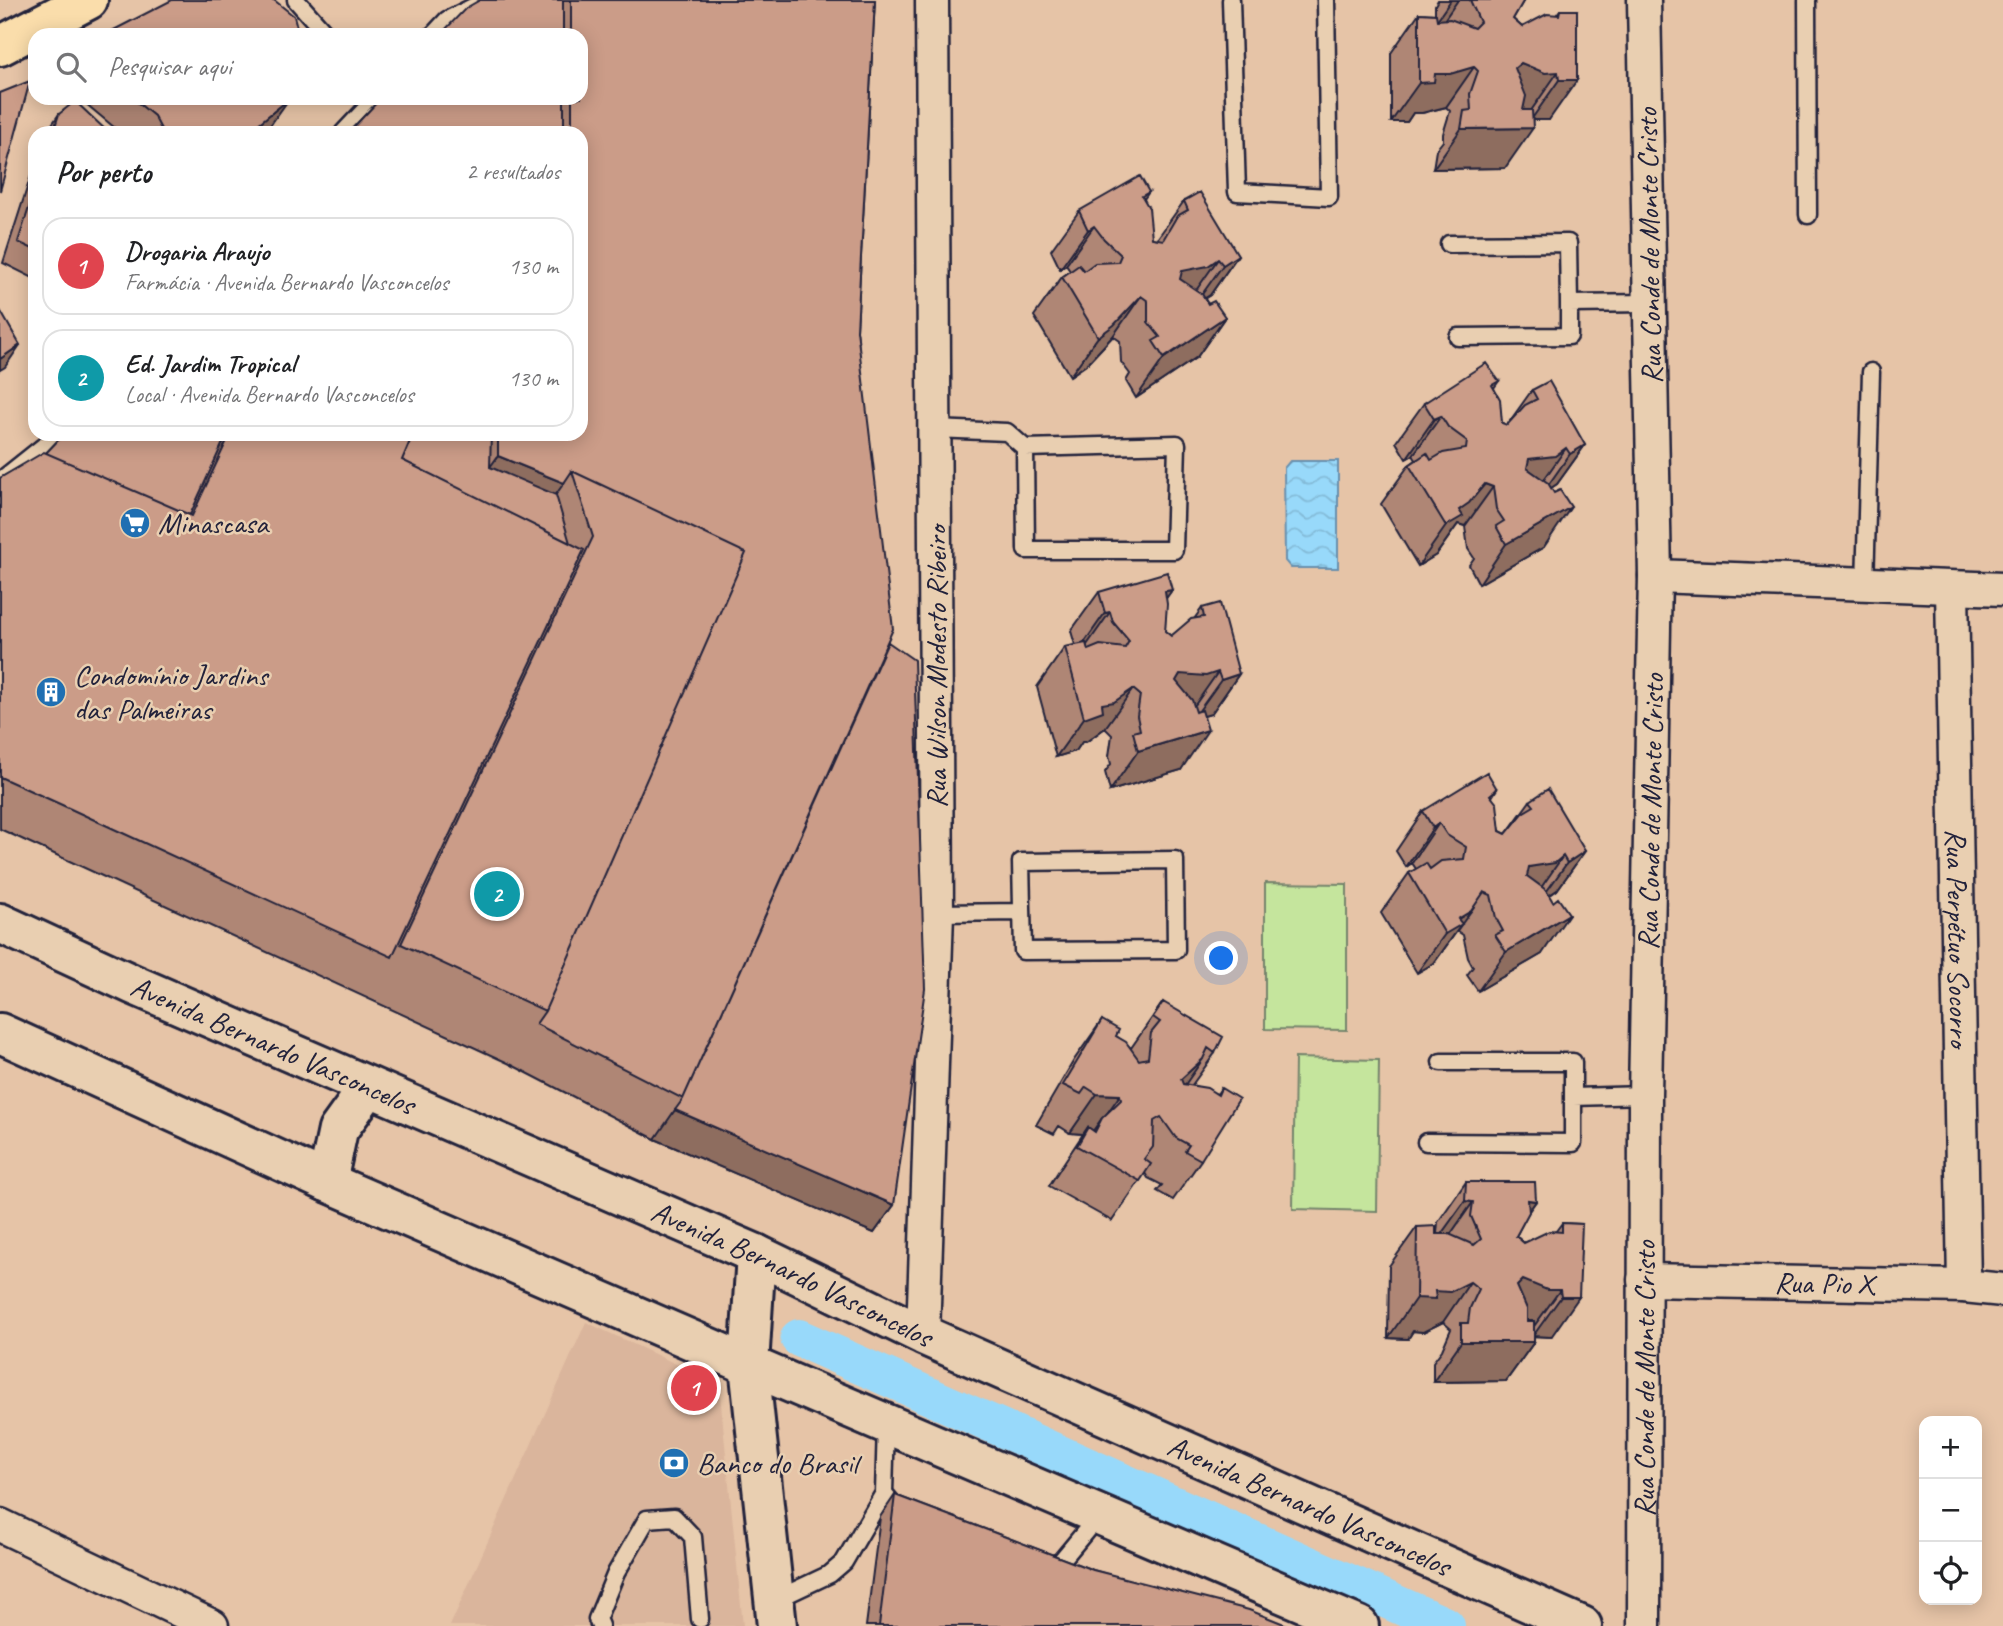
<!DOCTYPE html>
<html lang="pt">
<head>
<meta charset="utf-8">
<style>
	body { margin:0; font-family:Caveat,sans-serif; background:#f6f6f6; color:#202124 }
	.controls { position:absolute; right:21px; bottom:21px; display:grid; overflow:hidden; border-radius:14px; box-shadow:0 4px 18px #0003 }
	.controls button { width:63px; height:63px; display:grid; place-items:center; padding:0; border:0; border-bottom:2px solid #e0e0e0; background:#fff; color:#202124; font:35px sans-serif }
	.you { position:absolute; left:1222px; top:959px; width:24px; height:24px; margin:-18px; border:5px solid #fff; border-radius:50%; background:#1a73e8; box-shadow:0 0 0 10px #1a73e833 }
	.badge { display:grid; place-items:center; width:46px; height:46px; border-radius:50%; background:#b45309; color:#fff; font-size:23px; font-weight:700 }
	.pin { position:absolute; translate:-50% -50%; border:4px solid #fff; box-shadow:0 2px 7px #0006 }
	.list { margin:0; padding:0; list-style:none }
	h2 { display:flex; justify-content:space-between; align-items:center; height:91px; margin:0; padding:0 28px; font-size:30px }
	h2 small { font-size:23px; font-weight:400; color:#757577 }
	.list li { display:grid; grid-template-columns:46px 1fr auto; gap:21px; align-items:center; box-sizing:border-box; height:98px; margin:0 14px 14px; padding:0 14px; border:2px solid #e0e0e0; border-radius:21px }
	.list b { display:block; font-size:26px; white-space:nowrap }
	.list p { margin:0; font-size:23px; white-space:nowrap; color:#757577 }
	.list em { font-size:23px; font-style:normal; color:#757577 }
	.icon { flex:none; width:38px; height:38px; fill:none; stroke:currentColor; stroke-width:2; stroke-linecap:round; stroke-linejoin:round }
	.map { position:relative; flex:none; width:2003px; height:1626px; overflow:hidden }
	.search { position:absolute; background:#fff; box-shadow:0 4px 18px #0003; left:28px; top:28px; width:560px; height:77px; display:flex; align-items:center; gap:18px; box-sizing:border-box; padding:0 24px; border-radius:21px; color:#757577; font-size:26px }
	.panel { position:absolute; background:#fff; box-shadow:0 4px 18px #0003; left:28px; top:126px; width:560px; height:315px; border-radius:21px }
	.map>svg:first-child { display:block }
	.built { fill:#dab59c }
	.grass { fill:#c5e59d; stroke:#74846c; stroke-width:2 }
	.water { fill:url(#water-waves); stroke:#6990ae; stroke-width:2 }
	.lines { fill:none; stroke-linecap:round; stroke-linejoin:round }
	.canal { stroke:#98d9fa; stroke-width:38 }
	.service-casing { stroke:#22223b; stroke-width:21 }
	.minor-casing { stroke:#22223b; stroke-width:37 }
	.tertiary-casing { stroke:#22223b; stroke-width:44 }
	.secondary-casing { stroke:#22223b; stroke-width:44 }
	.trunk-casing { stroke:#22223b; stroke-width:44 }
	.service { stroke:#e9cfb1; stroke-width:16 }
	.minor { stroke:#e9cfb1; stroke-width:32 }
	.tertiary { stroke:#e9cfb1; stroke-width:38 }
	.secondary { stroke:#e9cfb1; stroke-width:38 }
	.trunk { stroke:#faddab; stroke-width:38 }
	.wall { fill:#af8675; stroke:#22223b; stroke-width:2 }
	.shaded-wall { fill:#8e6d5f; stroke:#22223b; stroke-width:2 }
	.building { fill:#cb9c88; stroke:#22223b; stroke-width:2 }
	.labels { text-anchor:middle; dominant-baseline:central; stroke-width:5; stroke-linejoin:round; paint-order:stroke }
	.street-label { font-size:30px; fill:#22223b; stroke:#e9cfb1 }
	.poi-label { font-size:30px; fill:#22223b; stroke:#e9cfb1; text-anchor:start }
</style>
</head>
<body>
<div class="map">
<svg width="2003" height="1626" viewBox="0 0 2003 1626">
	<defs>
		<pattern id="water-waves" width="16" height="10" patternUnits="userSpaceOnUse" patternTransform="scale(1.75)"><rect width="16" height="10" fill="#98d9fa"/><path d="M0 5q4-4 8 0t8 0" fill="none" stroke="#83bad7"/></pattern>
	</defs>
	<rect width="100%" height="100%" fill="#e6c4a7"/>
	<filter id="ink" filterUnits="userSpaceOnUse"><feTurbulence type="fractalNoise" baseFrequency=".0143" numOctaves="2"/><feDisplacementMap in="SourceGraphic" scale="14" xChannelSelector="R" yChannelSelector="G"/><feConvolveMatrix kernelMatrix="1 2 1 2 8 2 1 2 1" color-interpolation-filters="sRGB"/></filter>
	<g filter="url(#ink)">
		<path class="built" d="M586,1322L719,1384L743,1626H450Z"/>
		<path class="grass" d="M1265,883L1347,884V1030L1265,1029Z
			M1295,1058L1379,1060L1377,1211L1293,1209Z"/>
		<path class="water" d="M1290,461H1338V568H1291L1285,561L1284,468Z"/>
		<g class="lines">
			<path class="canal" d="M799,1338L1446,1626"/>
			<g class="service-casing">
				<path id="service" d="M296,0L327,35
					M1231,0L1237,192L1329,197L1326,0
					M1807,0L1808,215
					M433,35L447,20L487,0
					M343,133L376,98
					M1449,244L1568,243L1569,304
					M1458,337L1569,336V304L1650,303
					M935,429L1007,432L1025,448L1177,444L1174,550H1026L1025,448
					M0,481L59,434
					M1865,585L1871,372
					M1175,860L1176,950L1023,951L1021,862Z
					M937,913L1022,912
					M1441,1062H1573V1097
					M1426,1142L1573,1143V1097L1645,1095
					M886,1424L884,1493L903,1516
					M1045,1569L1061,1561L1099,1515
					M775,1600L830,1574L844,1562L884,1493
					M600,1626L597,1619L616,1573L647,1519L674,1517L693,1537L700,1619"/>
			</g>
			<g class="minor-casing">
				<g id="minor">
					<path d="M1655,576L2003,589"/>
					<path id="s1" d="M1952,588L1964,1286"/>
					<path id="s2" d="M1644,1280L1964,1286L2003,1290"/>
					<path d="M923,1335L937,913L932,0"/>
					<path d="M0,1525L212,1626"/>
					<path id="s3" d="M1644,1626L1645,1095L1655,576L1644,0"/>
				</g>
			</g>
			<g class="tertiary-casing">
				<path id="tertiary" d="M756,1254L749,1365L777,1626"/>
			</g>
			<g class="secondary-casing">
				<g id="secondary">
					<path id="s4" d="M0,923L132,984L756,1254L923,1335L1582,1626"/>
					<path d="M0,1033L327,1182L749,1365L1359,1626"/>
					<path d="M327,1182L338,1130L369,1087"/>
				</g>
			</g>
			<g class="trunk-casing">
				<path id="trunk" d="M0,46L88,0"/>
			</g>
			<use href="#service" class="service"/>
			<use href="#minor" class="minor"/>
			<use href="#tertiary" class="tertiary"/>
			<use href="#secondary" class="secondary"/>
			<use href="#trunk" class="trunk"/>
		</g>
		<path class="wall" d="M480,0H875L857,330L888,642L894,1205L874,1233L655,1139L508,1063L0,829V478L46,453L64,434H581V133H348L381,98H581V35H440Z
			M1438,0H1524L1513,19L1522,27L1556,15L1560,10H1577L1549,120H1533L1505,168L1433,169L1436,150L1443,141V134L1450,111L1446,107L1422,113H1413L1407,122H1391V53L1419,13L1435,14V5Z
			M79,98H288L269,127L262,133H121Z
			M59,114L109,133H46Z
			M35,163V279L3,263Z
			M1149,192L1144,199L1152,238L1157,239L1184,201L1238,255L1210,295L1204,299L1208,304L1225,317L1197,357L1136,398L1126,381L1130,374L1121,362L1120,341L1113,336L1086,365L1070,376L1034,316L1062,277L1070,271L1066,265L1060,269L1051,250L1079,211Z
			M1499,381L1494,388L1502,423L1507,425L1532,390L1585,445L1557,484L1551,488L1544,547L1479,584L1469,565L1474,558L1468,549L1465,526L1458,524L1436,555L1418,566L1381,504L1409,465L1416,460L1413,455L1406,459L1396,442L1424,403Z
			M1172,590L1166,598L1165,631L1171,636L1194,619L1202,608L1239,674L1211,714L1204,716L1181,770L1110,791L1105,772L1111,764L1109,756L1112,735L1105,728L1086,742H1082L1076,751L1056,757L1037,687L1065,647L1075,645L1071,631L1099,592Z
			M1497,789L1492,797L1500,831L1506,834L1530,801L1585,851L1557,890L1549,896L1542,954L1478,991L1467,975L1473,967L1468,958L1463,935L1457,931L1434,963L1417,973L1381,913L1409,873L1416,869L1412,863L1406,867L1396,851L1423,811Z
			M1163,1002L1215,1053L1192,1085L1217,1094L1221,1088L1201,1160L1173,1200L1157,1191L1162,1185L1148,1178L1145,1173L1112,1221L1049,1186L1061,1167L1083,1134L1070,1133L1059,1126L1054,1134L1036,1125L1074,1060L1102,1020L1116,1036L1131,1048Z
			M1466,1182L1536,1201L1529,1211L1516,1236L1524,1243L1556,1231L1562,1223L1582,1224L1551,1337L1534,1336V1342L1506,1381L1433,1382V1362L1442,1350L1451,1329L1443,1322L1423,1332L1413,1331L1408,1339L1388,1338L1389,1266L1417,1227L1437,1234L1438,1222Z
			M895,1495L1093,1570L1289,1626H866L880,1517Z"/>
		<path class="shaded-wall" d="M1451,0H1458L1442,23H1435Z
			M1521,63L1558,72L1530,112L1518,113L1515,68Z
			M1474,67L1446,107L1422,113H1413L1407,122H1391L1419,83L1435,74Z
			M1559,80H1577L1549,120H1531Z
			M289,99L269,127L262,133H247Z
			M1533,128L1505,168L1433,169L1461,129Z
			M1094,226L1066,265L1060,269L1088,230Z
			M1238,255L1210,295L1195,304L1223,265Z
			M1218,259L1190,299L1154,311L1182,271Z
			M1141,296L1113,336L1086,365L1070,376L1098,337Z
			M1225,317L1197,357L1136,398L1164,358Z
			M20,345L5,367L0,370V359Z
			M1441,416L1413,455L1406,459L1434,419Z
			M1585,445L1557,484L1542,494L1570,454Z
			M1566,448L1538,488L1502,499L1529,459Z
			M498,456L564,483L536,523L470,495Z
			M1485,484L1493,487L1465,526L1458,524L1436,555L1418,566L1446,526L1459,510Z
			M1571,507L1544,547L1479,584L1506,544Z
			M1172,590L1144,630L1165,591Z
			M1110,612L1082,652L1077,653L1105,613Z
			M1218,672L1190,712L1153,713L1180,674Z
			M1239,674L1211,714L1193,719L1221,680Z
			M1133,689L1105,728L1086,742H1082L1076,751L1056,757L1084,718L1102,704Z
			M1208,730L1181,770L1110,791L1138,751Z
			M1439,823L1412,863L1406,867L1433,828Z
			M1585,851L1557,890L1539,902L1567,863Z
			M1563,856L1536,895L1502,907L1529,867Z
			M1471,911L1434,963L1417,973L1445,934L1458,919Z
			M1569,914L1542,954L1478,991L1506,952Z
			M1203,1059L1175,1099L1181,1079Z
			M1097,1094L1120,1095L1096,1129L1102,1118L1090,1135L1088,1127L1083,1134L1070,1133Z
			M675,1110L894,1205L874,1233L655,1139Z
			M1528,1200L1536,1201L1508,1240Z
			M1465,1201L1473,1202L1445,1242L1437,1240Z
			M1523,1280L1560,1290L1532,1329L1520,1330L1517,1286Z
			M1470,1282L1443,1322L1423,1332L1413,1331L1408,1339L1388,1338L1416,1298L1435,1291Z
			M1561,1297H1579L1551,1337L1533,1336Z
			M1461,1342H1534L1506,1381L1433,1382Z"/>
		<path class="building" d="M172,0H274L294,16L299,35H104Z
			M480,0H563V35H440L466,8Z
			M571,0H875L857,330L893,629L683,1099L536,1024L545,1011L746,553L572,471L564,483L498,456V434H581V133H572V98H581V35H571Z
			M1470,0H1524L1513,19L1522,27L1547,14L1559,15L1560,10H1577V80H1559L1558,72L1545,73L1521,63L1515,68L1526,96L1523,110H1532L1533,128L1461,129L1464,111L1471,110L1470,94L1478,71L1474,67L1450,74H1435L1434,82L1419,83V13L1436,14L1437,20L1450,19L1474,28L1480,22Z
			M30,81L0,191V93Z
			M132,98H288L289,99L247,133H163L154,116Z
			M381,98H564V133H348Z
			M75,101L109,133H53L59,114Z
			M1140,176L1149,192L1142,196L1149,208L1152,238L1163,240L1177,216L1188,210L1184,201L1200,192L1238,255L1223,265L1218,259L1208,266L1182,271L1180,279L1202,294L1208,304L1214,301L1225,317L1164,358L1153,341L1160,337L1148,322V301L1141,296L1114,325L1098,337L1062,277L1079,265L1084,271L1095,263L1118,262L1121,255L1104,239L1094,226L1088,230L1079,211Z
			M35,189V250L18,242Z
			M0,310L20,345L0,359Z
			M1486,363L1499,381L1492,385L1500,399L1502,423L1507,425L1525,405L1537,399L1532,390L1549,381L1585,445L1570,454L1566,448L1555,456L1529,459L1527,468L1548,483L1554,493L1560,490L1571,507L1506,544L1496,526L1504,521L1496,509L1493,487L1485,484L1469,503L1459,510L1463,516L1446,526L1409,465L1427,453L1431,460L1443,453L1466,449L1467,441L1448,427L1441,416L1434,419L1424,403Z
			M64,434H227L190,515L46,453Z
			M230,434H413L402,460L584,550L392,957L62,805L0,777V478L44,452L192,516Z
			M413,434H491L490,467L556,495L570,543L402,460Z
			M572,471L746,553L545,1011L401,944L593,537Z
			M1167,572L1172,590L1165,591L1167,604L1165,631L1171,636L1191,619L1204,617L1202,608L1220,603L1239,674L1221,680L1218,672L1206,676L1180,674L1176,681L1192,700L1196,712L1202,710L1208,730L1138,751L1133,732L1140,730L1137,716L1140,695L1133,689L1114,702L1102,704L1103,711L1084,718L1065,647L1086,643L1088,650L1100,645L1125,648L1129,641L1113,622L1110,612L1105,613L1099,592Z
			M888,642L914,660L925,989L894,1205L675,1110L683,1099Z
			M1487,772L1497,789L1490,795L1497,804L1500,831L1506,834L1524,812L1534,806L1530,801L1548,789L1585,851L1567,863L1563,856L1555,863L1529,867L1527,876L1546,890L1553,902L1558,898L1569,914L1506,952L1495,935L1503,931L1496,918L1491,895L1484,892L1471,911L1458,919L1462,924L1445,934L1409,873L1426,863L1430,869L1441,861L1464,859L1466,847L1447,835L1439,823L1433,828L1423,811Z
			M1163,1002L1223,1037L1215,1053L1208,1048L1203,1059L1181,1079L1183,1084L1207,1088L1218,1095L1221,1088L1239,1099L1201,1160L1185,1151L1189,1145L1176,1138L1161,1117L1154,1121L1153,1147L1144,1159L1151,1164L1140,1181L1077,1146L1088,1127L1095,1132L1102,1118L1121,1100L1120,1095L1097,1094L1086,1087L1081,1094L1063,1085L1102,1020L1119,1030L1116,1036L1126,1042L1139,1060L1148,1058L1151,1033L1160,1022L1153,1017Z
			M1466,1182H1535L1536,1201L1528,1200L1529,1212L1516,1236L1524,1243L1549,1231L1562,1232V1223L1582,1224L1579,1297H1561L1560,1290H1547L1523,1280L1517,1286L1527,1309V1321H1534V1342H1461V1323H1468L1470,1308L1479,1289L1470,1282L1450,1292L1435,1291L1436,1299L1416,1298L1417,1227L1436,1226V1234H1449L1474,1245L1481,1239L1471,1216L1473,1202L1465,1201Z
			M895,1495L1093,1570L1249,1610L1289,1626H879Z"/>
	</g>
	<defs>
		<g id="supermarket-disc" transform="scale(1.575)"><circle r="9.5" fill="#1f6fb2" stroke="#e9cfb1"/><path d="M-6-5.5h2.5l.6 2H6L4.5 2H-2.5L-4.4-4H-6ZM-1.5 3.2a1.3 1.3 0 1 0 .1 0ZM3 3.2a1.3 1.3 0 1 0 .1 0Z" fill="#fff"/></g>
		<g id="building-disc" transform="scale(1.575)"><circle r="9.5" fill="#1f6fb2" stroke="#e9cfb1"/><path d="M-4-6H4V6H1V3H-1V6H-4ZM-2.5-4.3h1.7v1.8h-1.7ZM.8-4.3h1.7v1.8H.8ZM-2.5-1h1.7V.8h-1.7ZM.8-1h1.7V.8H.8Z" fill="#fff"/></g>
		<g id="bank-disc" transform="scale(1.575)"><circle r="9.5" fill="#1f6fb2" stroke="#e9cfb1"/><path d="M-6-4H6V4H-6ZM0-2.3a2.3 2.3 0 1 0 0 4.6a2.3 2.3 0 1 0 0-4.6Z" fill="#fff"/></g>
	</defs>
	<g fill-rule="evenodd">
		<use href="#supermarket-disc" x="135" y="523"/>
		<use href="#building-disc" x="51" y="692"/>
		<use href="#bank-disc" x="674" y="1463"/>
	</g>
	<g class="labels">
		<g class="street-label">
			<text transform="translate(1649 246) rotate(-91)">Rua Conde de Monte Cristo</text>
			<text transform="translate(936 667) rotate(-90)">Rua Wilson Modesto Ribeiro</text>
			<text stroke="none"><textPath href="#s3" startOffset="814">Rua Conde de Monte Cristo</textPath></text>
			<text stroke="none"><textPath href="#s1" startOffset="350">Rua Perpétuo Socorro</textPath></text>
			<text stroke="none"><textPath href="#s4" startOffset="299">Avenida Bernardo Vasconcelos</textPath></text>
			<text stroke="none"><textPath href="#s4" startOffset="866">Avenida Bernardo Vasconcelos</textPath></text>
			<text stroke="none"><textPath href="#s2" startOffset="180">Rua Pio X</textPath></text>
			<text stroke="none"><textPath href="#s3" startOffset="247">Rua Conde de Monte Cristo</textPath></text>
			<text stroke="none"><textPath href="#s4" startOffset="1433">Avenida Bernardo Vasconcelos</textPath></text>
		</g>
		<g class="poi-label">
			<text x="158" y="523">Minascasa</text>
			<text x="74" y="675">Condomínio Jardins<tspan x="74" dy="34">das Palmeiras</tspan></text>
			<text x="697" y="1463">Banco do Brasil</text>
		</g>
	</g>
</svg>
<div class="controls">
<button>+</button>
<button>−</button>
<button><svg class="icon" aria-label="locate" viewBox="0 0 24 24"><circle cx="12" cy="12" r="6"/><path d="M12 2v4M12 18v4M2 12h4M18 12h4"/></svg></button>
</div>
<div class="you"></div>
<div class="pin badge" style="left:694px;top:1388px;background:#e0444e">1</div>
<div class="pin badge" style="left:497px;top:894px;background:#0f9aa8">2</div>
<div class="search"><svg class="icon" aria-label="search" viewBox="0 0 24 24"><circle cx="10" cy="10" r="6"/><path d="M15 15l6 6"/></svg>Pesquisar aqui</div>
<section class="panel">
<h2>Por perto<small>2 resultados</small></h2>
<ul class="list">
<li><span class="badge" style="background:#e0444e">1</span><div><b>Drogaria Araujo</b><p>Farmácia · Avenida Bernardo Vasconcelos</p></div><em>130 m</em></li>
<li><span class="badge" style="background:#0f9aa8">2</span><div><b>Ed. Jardim Tropical</b><p>Local · Avenida Bernardo Vasconcelos</p></div><em>130 m</em></li>
</ul>
</section>
</div>
</body>
</html>
